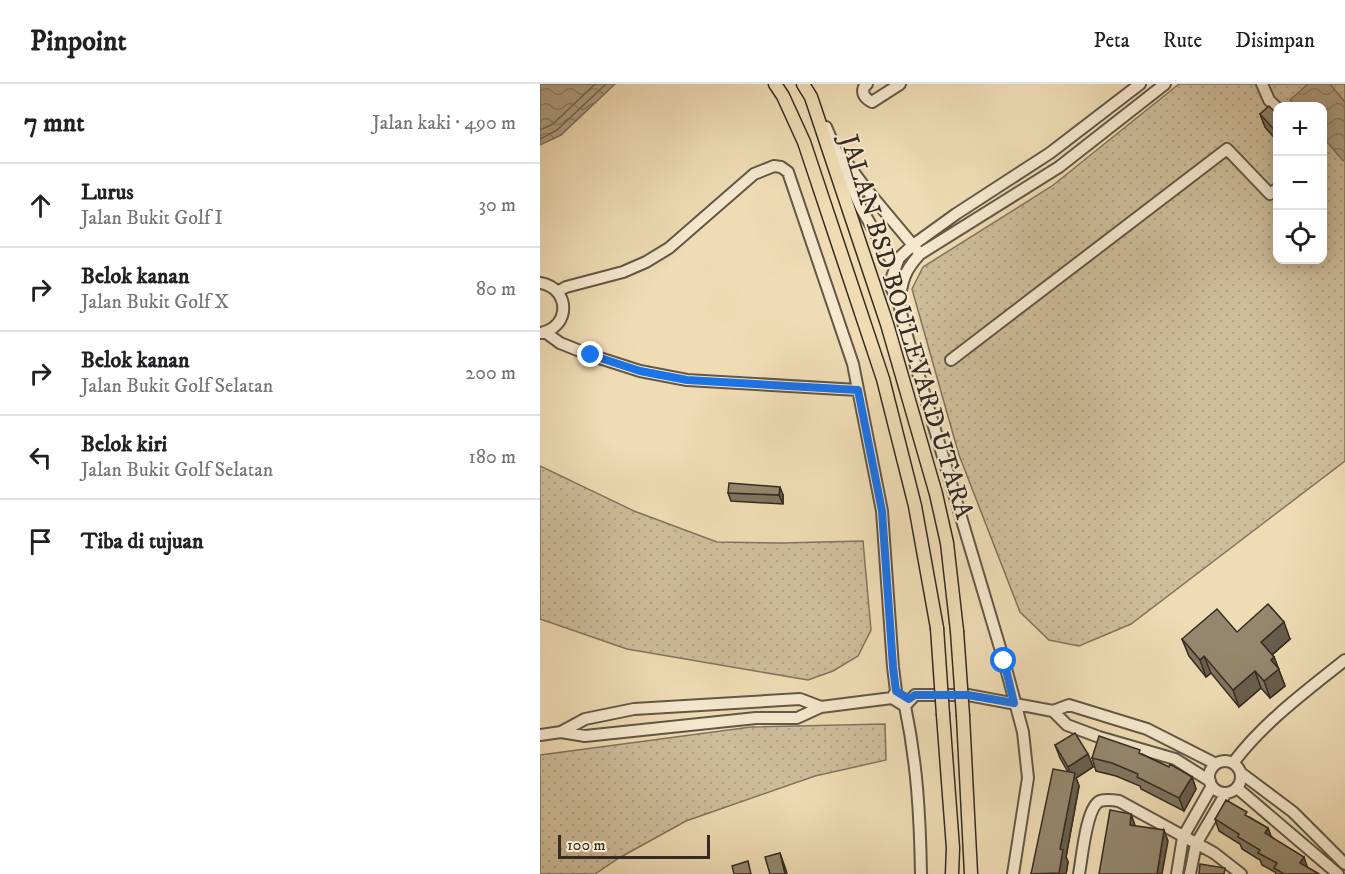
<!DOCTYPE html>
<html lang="id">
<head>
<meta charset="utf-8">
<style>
	body { margin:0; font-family:"IM FELL DW Pica",serif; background:#f2f2f2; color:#202124 }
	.controls { position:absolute; right:18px; top:18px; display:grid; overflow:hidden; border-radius:12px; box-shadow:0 3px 15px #0003 }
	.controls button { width:54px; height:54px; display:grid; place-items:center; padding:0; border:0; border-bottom:2px solid #e0e0e0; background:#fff; color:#202124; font:30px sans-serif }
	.scale { position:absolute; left:18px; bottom:15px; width:152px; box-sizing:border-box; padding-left:6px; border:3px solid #342b22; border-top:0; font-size:16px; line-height:21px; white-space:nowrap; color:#342b22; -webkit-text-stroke:4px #f5e8ce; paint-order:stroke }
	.stop { position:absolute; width:18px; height:18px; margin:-14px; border:4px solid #1a73e8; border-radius:50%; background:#fff }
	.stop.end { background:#1a73e8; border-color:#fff; box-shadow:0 2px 6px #0008 }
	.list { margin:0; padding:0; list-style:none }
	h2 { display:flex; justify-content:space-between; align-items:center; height:78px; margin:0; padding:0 24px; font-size:26px }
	h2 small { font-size:20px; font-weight:400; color:#757577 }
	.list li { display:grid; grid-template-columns:39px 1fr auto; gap:18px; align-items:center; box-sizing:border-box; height:84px; padding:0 24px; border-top:2px solid #e0e0e0 }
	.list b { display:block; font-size:22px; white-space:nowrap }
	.list p { margin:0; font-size:20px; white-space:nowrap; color:#757577 }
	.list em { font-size:20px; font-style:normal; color:#757577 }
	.icon { flex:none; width:33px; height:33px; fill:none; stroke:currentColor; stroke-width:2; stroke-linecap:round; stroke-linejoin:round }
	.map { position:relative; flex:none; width:805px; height:790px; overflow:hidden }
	header { display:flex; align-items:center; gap:36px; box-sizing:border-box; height:84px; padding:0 30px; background:#fff; border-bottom:2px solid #e0e0e0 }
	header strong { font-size:28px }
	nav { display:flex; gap:33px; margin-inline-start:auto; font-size:21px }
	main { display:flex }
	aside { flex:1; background:#fff }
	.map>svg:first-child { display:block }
	.grass { fill:url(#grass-dots); stroke:#82745e; stroke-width:1.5; fill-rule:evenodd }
	.water { fill:url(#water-waves); stroke:#7e715c; stroke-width:1.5 }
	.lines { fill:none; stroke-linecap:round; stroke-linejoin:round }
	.shore { stroke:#726652; stroke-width:1.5 }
	.minor-casing { stroke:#635746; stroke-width:14 }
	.major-casing { stroke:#342b22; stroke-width:15 }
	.minor { stroke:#f5e8ce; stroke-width:10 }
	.major { stroke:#efdcb4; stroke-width:12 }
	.major-bridge-casing { stroke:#342b22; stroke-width:15; stroke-linecap:butt }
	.major-bridge { stroke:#efdcb4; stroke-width:12 }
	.wall { fill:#80745f; stroke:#342b22; stroke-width:1.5 }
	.shaded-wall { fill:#685e4d; stroke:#342b22; stroke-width:1.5 }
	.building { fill:#95876e; stroke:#342b22; stroke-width:1.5 }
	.route { stroke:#1a73e8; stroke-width:8 }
	.labels { text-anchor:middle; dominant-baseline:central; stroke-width:4.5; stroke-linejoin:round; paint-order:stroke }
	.street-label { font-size:26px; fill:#342b22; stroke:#f5e8ce }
</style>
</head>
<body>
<header>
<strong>Pinpoint</strong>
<nav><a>Peta</a><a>Rute</a><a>Disimpan</a></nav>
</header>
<main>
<aside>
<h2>7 mnt<small>Jalan kaki · 490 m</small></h2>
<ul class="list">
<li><svg class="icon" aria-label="ahead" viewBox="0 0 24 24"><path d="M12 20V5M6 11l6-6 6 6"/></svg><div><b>Lurus</b><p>Jalan Bukit Golf I</p></div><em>30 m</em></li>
<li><svg class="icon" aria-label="right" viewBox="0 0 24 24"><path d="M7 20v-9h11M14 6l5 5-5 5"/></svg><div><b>Belok kanan</b><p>Jalan Bukit Golf X</p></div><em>80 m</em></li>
<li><svg class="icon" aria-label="right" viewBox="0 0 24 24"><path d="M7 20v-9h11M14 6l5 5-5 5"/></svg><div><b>Belok kanan</b><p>Jalan Bukit Golf Selatan</p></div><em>200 m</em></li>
<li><svg class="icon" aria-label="left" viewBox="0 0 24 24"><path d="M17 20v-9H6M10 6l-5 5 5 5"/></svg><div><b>Belok kiri</b><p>Jalan Bukit Golf Selatan</p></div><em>180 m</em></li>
<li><svg class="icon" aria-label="arrive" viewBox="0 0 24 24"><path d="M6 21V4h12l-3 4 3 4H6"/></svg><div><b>Tiba di tujuan</b></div></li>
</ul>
</aside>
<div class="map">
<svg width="805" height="790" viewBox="0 0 805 790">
	<defs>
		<pattern id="grass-dots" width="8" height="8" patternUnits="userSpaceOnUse" patternTransform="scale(1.5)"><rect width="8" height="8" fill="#cfbe9b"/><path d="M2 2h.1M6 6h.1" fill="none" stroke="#b2a385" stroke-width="1.8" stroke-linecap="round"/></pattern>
		<pattern id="water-waves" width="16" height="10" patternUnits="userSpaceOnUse" patternTransform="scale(1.5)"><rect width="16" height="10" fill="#afa082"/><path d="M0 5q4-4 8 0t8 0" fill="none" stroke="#8f836a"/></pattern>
	</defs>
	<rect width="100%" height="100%" fill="#efdcb4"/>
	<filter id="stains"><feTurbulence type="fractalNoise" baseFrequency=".00333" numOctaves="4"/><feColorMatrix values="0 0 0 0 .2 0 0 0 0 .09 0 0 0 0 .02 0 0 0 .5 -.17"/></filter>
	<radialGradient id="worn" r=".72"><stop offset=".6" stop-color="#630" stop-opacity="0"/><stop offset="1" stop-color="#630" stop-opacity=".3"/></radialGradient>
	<path class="grass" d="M639,0H805V377L591,540L539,562L509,556L480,528L419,371L372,205L383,183L512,102ZM738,22H782V176H738Z
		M0,382L94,427L177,458L240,459L323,457L331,546L318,572L293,587L268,596L87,565L0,535Z
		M345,640L346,676L275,692L146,737L79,774L55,790H0V671L211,643Z"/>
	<path class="water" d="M0,0H75L21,51L0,61Z
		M768,0H790L805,18V75L803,77L783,53L782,22H756L750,16Z"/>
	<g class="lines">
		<path class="shore" d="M0,46L13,40L55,0
			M0,55L17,46L66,0"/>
		<g class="minor-casing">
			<path id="minor" d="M327,0L324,3C321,10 326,15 332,18L360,0
				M722,0L729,16L738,25
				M286,43L321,124L355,183
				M304,75L326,105L377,166
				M0,199C31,204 31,244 0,249
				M17,208L26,203L83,188L106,178L129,164L214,90L234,82L241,83L248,88L313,280L342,427L353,583L356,607L352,614
				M359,219C362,197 364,187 380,170L519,83L625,0
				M5,248L20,259L50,271L100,287L147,296L318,306
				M411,276L687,65L730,110L738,104
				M365,622L375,611H428L513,627L529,621L607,645L676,680
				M365,622C377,679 380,731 381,790
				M513,627L527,641L559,653L635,675L670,697
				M21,648L45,635L94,625L260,615L281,623
				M0,651L21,648L45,652L216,634H257L281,623L352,614L365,622
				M669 693a16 16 0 1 1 32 0a16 16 0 1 1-32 0Z
				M693,679C724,638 765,608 805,576
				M701,689L753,728L805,780
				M697,704L798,790
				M473,790L488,694L483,648L464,577L364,242L359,219L352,205V193L359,174L373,161L416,130L510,69L600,0
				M539,790C542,775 546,723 560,717C566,715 573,716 579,717L674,769L701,790
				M637,790L643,753L672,702
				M650,790L656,760L686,709"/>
		</g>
		<g class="major-casing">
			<path id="major" d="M235,0L243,12L264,58L343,295L375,422L397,544
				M263,0L271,13L347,240L396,410L407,459L417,547
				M403,631L413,764L412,790
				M423,632L431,790"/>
		</g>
		<use href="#minor" class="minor"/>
		<use href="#major" class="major"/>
		<g class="major-bridge-casing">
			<path id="major-bridge" d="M397,544L403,631
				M417,547L423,632"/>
		</g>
		<use href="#major-bridge" class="major-bridge"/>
	</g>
	<path class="wall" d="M720,30L738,31V58L725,43Z
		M188,409L243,411V420L191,417Z
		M697,548L750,555L732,571L734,573L745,602L730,614L721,604L699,623L671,589L666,593L649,572L642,555Z
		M515,661L548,670L553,683L536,694L539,702L526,773L528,778L526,790H491L528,688L520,674Z
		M602,670L629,683L652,693L656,705L644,727L601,705L600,702L576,692L556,687L552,674Z
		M709,733L728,744L731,752L767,783L779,790H736L735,788L722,781L720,776L702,765L700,760L679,747L675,735Z"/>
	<path class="shaded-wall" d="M240,403L243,411V420L239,411Z
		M744,538L750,555L727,575L721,558Z
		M664,572L671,589L666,593L660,576Z
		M734,573L745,602L730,614L724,597L731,576Z
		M715,587L721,604L699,623L693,606Z
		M548,670L553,683L536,694L539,702L526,773L528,778L526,790H519L520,765L533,696L528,683Z
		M652,693L656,705L644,727L639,714Z
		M591,730L595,741L594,751L590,741Z
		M728,744L732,756L725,749Z
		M624,746L628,757L622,790H617Z
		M240,769L246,786L247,790H245Z
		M764,773L768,785L760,779Z"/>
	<path class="building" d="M729,22L738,31V50L720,30Z
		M189,399L240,403L239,411L188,409Z
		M728,520L744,538L721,558L734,573L731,576L739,585L724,597L715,587L693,606L664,572L660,576L642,555L677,525L697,548Z
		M535,649L548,670L528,683L515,661Z
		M559,652L600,666L599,669L629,683L630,680L652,693L639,714L597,693L598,690L572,679L552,674Z
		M513,685L535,689L520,765L523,766L519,789L491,790Z
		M686,716L707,728L705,731L728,744L725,749L764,773L760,779L779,790H744L734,784L737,779L718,769L720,766L698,753L699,750L675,735Z
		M570,726L591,730L590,741L624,746L617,790H559Z
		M240,769L245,790H230L225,773Z
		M208,777L211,790H194L192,782Z
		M660,780L685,784L684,790H659Z"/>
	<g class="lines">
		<path class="route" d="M51,271L100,287L147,296L318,306L342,427L353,583L356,607L369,615L375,611H428L474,619L464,577"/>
	</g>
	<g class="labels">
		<g class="street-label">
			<text transform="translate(366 243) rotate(73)">JALAN BSD BOULEVARD UTARA</text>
		</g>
	</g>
	<rect width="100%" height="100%" filter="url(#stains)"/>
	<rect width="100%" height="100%" fill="url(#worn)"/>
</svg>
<div class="controls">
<button>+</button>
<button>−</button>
<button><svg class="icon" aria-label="locate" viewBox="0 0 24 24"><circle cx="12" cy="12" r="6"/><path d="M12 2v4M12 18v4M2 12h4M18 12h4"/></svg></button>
</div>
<div class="scale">100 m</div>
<div class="stop" style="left:464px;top:577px"></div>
<div class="stop end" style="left:51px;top:271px"></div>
</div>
</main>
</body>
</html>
